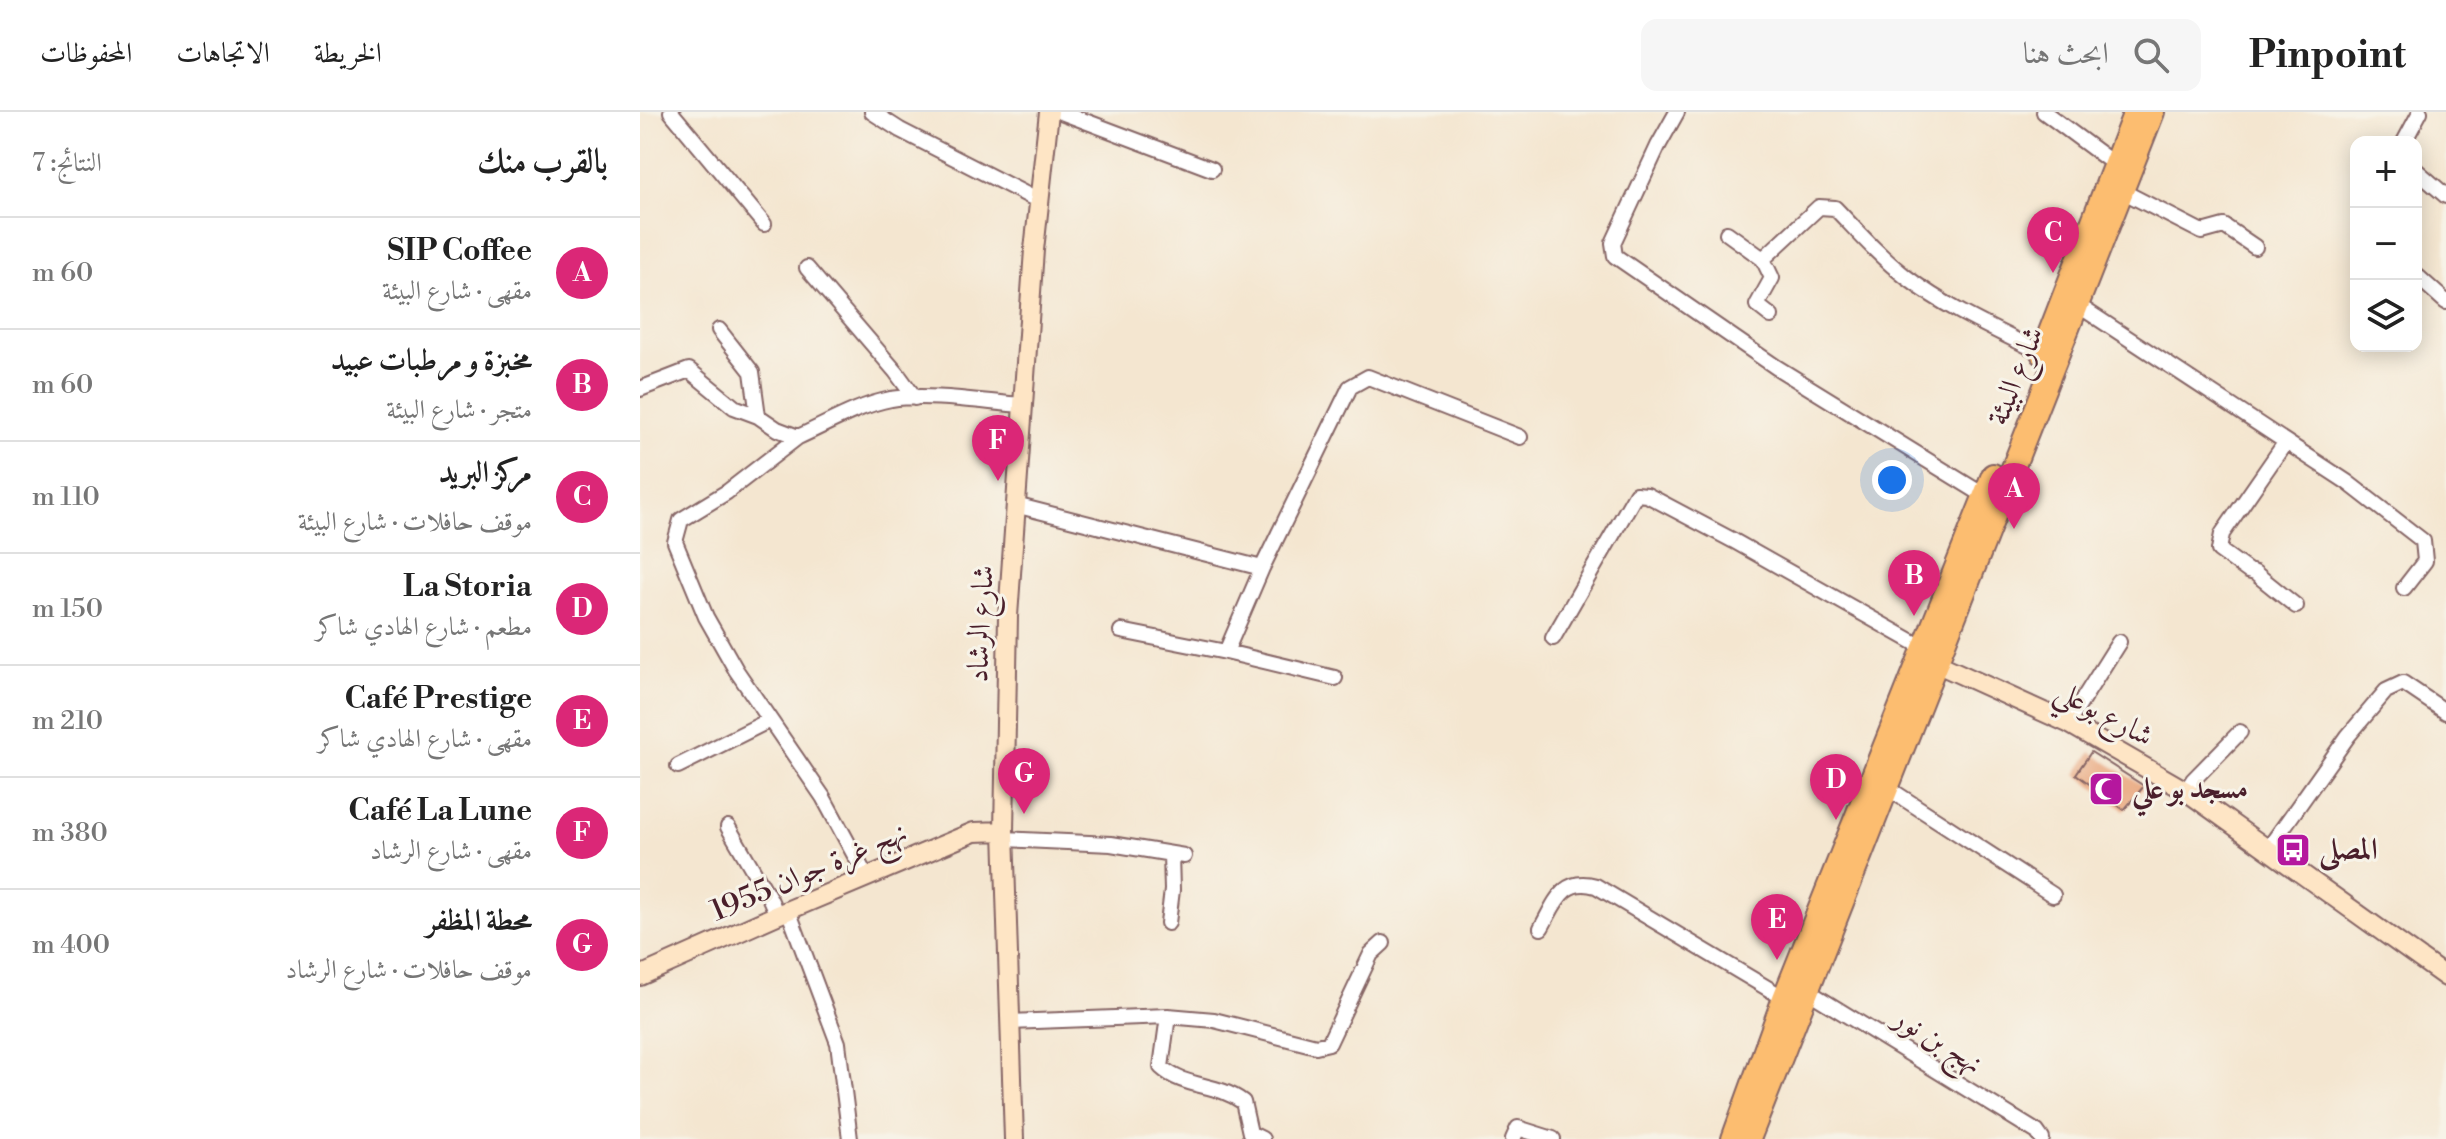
<!DOCTYPE html>
<html lang="ar">
<head>
<meta charset="utf-8">
<style>
	body { margin:0; font-family:"Libre Bodoni",Amiri,serif; background:#f6f6f6; color:#222; direction:rtl }
	.controls { position:absolute; right:24px; top:24px; display:grid; overflow:hidden; border-radius:16px; box-shadow:0 4px 20px #0003 }
	.controls button { width:72px; height:72px; display:grid; place-items:center; padding:0; border:0; border-bottom:2px solid #e0e0e0; background:#fff; color:#222; font:40px sans-serif }
	.you { position:absolute; left:1252px; top:368px; width:28px; height:28px; margin:-20px; border:6px solid #fff; border-radius:50%; background:#1a73e8; box-shadow:0 0 0 12px #1a73e833 }
	.badge { display:grid; place-items:center; width:52px; height:52px; border-radius:50%; background:#db2777; color:#fff; font-size:26px; font-weight:700 }
	.pin { position:absolute; translate:-50% -66px; filter:drop-shadow(0 2px 4px #0008) }
	.pin::after { content:''; position:absolute; top:42px; width:28px; height:24px; background:inherit; clip-path:polygon(0 0,100% 0,50% 100%) }
	.list { margin:0; padding:0; list-style:none }
	h2 { display:flex; justify-content:space-between; align-items:center; height:104px; margin:0; padding:0 32px; font-size:34px }
	h2 small { font-size:26px; font-weight:400; color:#767676 }
	.list li { display:grid; grid-template-columns:52px 1fr auto; gap:24px; align-items:center; box-sizing:border-box; height:112px; padding:0 32px; border-top:2px solid #e0e0e0 }
	.list b { display:block; font-size:30px; white-space:nowrap }
	.list p { margin:0; font-size:26px; white-space:nowrap; color:#767676 }
	.list em { font-size:26px; font-style:normal; color:#767676 }
	.icon { flex:none; width:44px; height:44px; fill:none; stroke:currentColor; stroke-width:2; stroke-linecap:round; stroke-linejoin:round }
	.map { position:relative; flex:none; width:1806px; height:1027px; overflow:hidden; direction:ltr }
	header { display:flex; align-items:center; gap:48px; box-sizing:border-box; height:112px; padding:0 40px; background:#fff; border-bottom:2px solid #e0e0e0 }
	header strong { font-size:38px }
	nav { display:flex; gap:44px; margin-inline-start:auto; font-size:28px }
	.search { width:560px; height:72px; background:#f6f6f6; display:flex; align-items:center; gap:20px; box-sizing:border-box; padding:0 28px; border-radius:16px; color:#767676; font-size:30px }
	main { display:flex }
	aside { flex:1; background:#fff }
	.map>svg:first-child { display:block }
	.building { fill:#e79d6f }
	.lines { fill:none; stroke-linecap:round; stroke-linejoin:round }
	.street-casing { stroke:#866565; stroke-width:18 }
	.secondary-casing { stroke:#866565; stroke-width:22 }
	.primary-casing { stroke:#866565; stroke-width:26 }
	.street { stroke:#fff; stroke-width:14 }
	.secondary { stroke:#fee5c5; stroke-width:18 }
	.primary { stroke:#fcbd6f; stroke-width:22 }
	.labels { text-anchor:middle; dominant-baseline:central; stroke-width:6; stroke-linejoin:round; paint-order:stroke }
	.street-label { font-size:30px; fill:#4a1f2b; stroke:#f7f3e8 }
	.poi-label { font-size:30px; font-weight:bold; fill:#4a1f2b; stroke:#f7f3e8; text-anchor:start }
</style>
</head>
<body>
<header>
<strong>Pinpoint</strong>
<div class="search"><svg class="icon" aria-label="search" viewBox="0 0 24 24"><circle cx="10" cy="10" r="6"/><path d="M15 15l6 6"/></svg>ابحث هنا</div>
<nav><a>الخريطة</a><a>الاتجاهات</a><a>المحفوظات</a></nav>
</header>
<main>
<div class="map">
<svg width="1806" height="1027" viewBox="0 0 1806 1027">
	<rect width="100%" height="100%" fill="#f7f3e8"/>
	<filter id="ink" filterUnits="userSpaceOnUse"><feTurbulence type="fractalNoise" baseFrequency=".0125" numOctaves="2"/><feDisplacementMap in="SourceGraphic" scale="16" xChannelSelector="R" yChannelSelector="G"/><feConvolveMatrix kernelMatrix="1 2 1 2 8 2 1 2 1" color-interpolation-filters="sRGB"/></filter>
	<filter id="wash" filterUnits="userSpaceOnUse"><feTurbulence type="fractalNoise" baseFrequency=".006" numOctaves="4" result="noise"/><feDisplacementMap in="SourceGraphic" scale="32" xChannelSelector="R" yChannelSelector="G"/><feGaussianBlur stdDeviation="1.8" result="paint"/><feColorMatrix in="noise" values="0 0 0 0 0 0 0 0 0 0 0 0 0 0 0 0 0 1.4 0 .05"/><feComposite in="paint" operator="in"/></filter>
	<g filter="url(#wash)">
		<rect width="100%" height="100%" fill="#f4e6d0"/>
		<g id="blocks">
			<path class="building" d="M1451,640L1504,674L1484,698L1436,662Z"/>
		</g>
	</g>
	<g filter="url(#ink)">
		<use href="#blocks" fill-opacity="0" stroke="#866565" stroke-width="2"/>
		<g class="lines">
			<g class="street-casing">
				<path id="street" d="M31,0L124,112
					M232,0L260,18L399,89
					M421,0L572,57
					M1037,0L1018,34L973,131L975,144L1136,255L1345,384
					M1404,0L1474,52
					M1764,30L1780,0
					M1776,58L1806,84
					M1482,79L1562,120L1584,114L1615,135
					M1087,121L1123,147L1179,95L1195,96C1218,120 1240,145 1266,165C1308,197 1356,218 1402,241
					M1123,147L1132,166L1117,193L1131,204
					M167,156L256,260L275,286
					M1776,163L1806,190
					M1430,188L1707,370L1783,429L1785,449L1764,476
					M79,218L112,260L118,304
					M0,277L49,258L94,295L118,304L137,317L158,325C187,312 219,293 251,287C288,281 343,290 382,293
					M158,325L87,380L41,408L35,430L66,505L96,558L183,685L227,766
					M1645,331L1582,422L1579,438L1608,459L1615,461L1656,494
					M375,393L622,456L710,275L728,265L880,325
					M622,456L586,540L695,566
					M481,519L586,540
					M913,526L996,382L1007,383L1094,429L1284,536
					M1428,611L1479,530
					M38,654L130,608
					M1246,675L1413,783
					M1546,679L1553,668L1600,620
					M88,715L130,787L137,803
					M364,727L471,732L544,744
					M1628,737L1708,624L1746,579L1763,571L1806,600
					M148,798L198,931L210,1027
					M528,811L532,778L531,742
					M901,816C915,792 922,764 956,774L1144,886
					M1161,875L1397,1020L1402,1027
					M528,904L521,955C545,977 576,970 603,990L610,1021L622,1027
					M369,910L528,904L574,908L676,934L689,931L731,842L743,831
					M873,1027L878,1016L913,1027"/>
			</g>
			<g class="secondary-casing">
				<path id="secondary" d="M1287,547L1428,611L1546,679L1806,865
					M0,864L137,803L334,720L364,719
					M374,1027L364,719L368,504L394,138L409,0"/>
			</g>
			<g class="primary-casing">
				<path id="primary" d="M1402,241L1495,0
					M1093,1027L1144,886L1353,363
					M1109,1027L1513,0"/>
			</g>
			<use href="#street" class="street"/>
			<use href="#secondary" class="secondary"/>
			<use href="#primary" class="primary"/>
		</g>
	</g>
	<defs>
		<g id="mosque-square" transform="scale(1.8)"><rect x="-9" y="-9" width="18" height="18" rx="4" fill="#b5179e" stroke="#f7f3e8"/><path d="M3.5-4.9A6 6 0 1 0 3.5 4.9A5 5 0 1 1 3.5-4.9Z" fill="#fff"/></g>
		<g id="bus-square" transform="scale(1.8)"><rect x="-9" y="-9" width="18" height="18" rx="4" fill="#b5179e" stroke="#f7f3e8"/><path d="M-5-6H5V4H4V6H2V4H-2V6H-4V4H-5ZM-3.5-4V0h7V-4ZM-3.5 1.2v1.5H-2V1.2ZM2 1.2v1.5H3.5V1.2Z" fill="#fff"/></g>
	</defs>
	<g fill-rule="evenodd">
		<use href="#mosque-square" x="1466" y="677"/>
		<use href="#bus-square" x="1653" y="738"/>
	</g>
	<g class="labels">
		<g class="street-label">
			<text transform="translate(1376 264) rotate(-68)">شارع البيئة</text>
			<text transform="translate(341 512) rotate(-87)">شارع الرشاد</text>
			<text transform="translate(1464 602) rotate(28)">شارع بوعلي</text>
			<text transform="translate(169 760) rotate(-23)">نهج غرة جوان 1955</text>
			<text transform="translate(1298 929) rotate(32)">نهج بن نور</text>
		</g>
		<g class="poi-label">
			<text x="1492" y="677">مسجد بو علي</text>
			<text x="1679" y="738">المصلى</text>
		</g>
	</g>
</svg>
<div class="controls">
<button>+</button>
<button>−</button>
<button><svg class="icon" aria-label="layers" viewBox="0 0 24 24"><path d="M12 4l9 5-9 5-9-5zM3 14l9 5 9-5"/></svg></button>
</div>
<div class="you"></div>
<div class="pin badge" style="left:1374px;top:417px">A</div>
<div class="pin badge" style="left:1274px;top:504px">B</div>
<div class="pin badge" style="left:1413px;top:161px">C</div>
<div class="pin badge" style="left:1196px;top:708px">D</div>
<div class="pin badge" style="left:1137px;top:848px">E</div>
<div class="pin badge" style="left:358px;top:369px">F</div>
<div class="pin badge" style="left:384px;top:702px">G</div>
</div>
<aside>
<h2>بالقرب منك<small>النتائج: 7</small></h2>
<ul class="list">
<li><span class="badge">A</span><div><b>SIP Coffee</b><p>مقهى · شارع البيئة</p></div><em>60 m</em></li>
<li><span class="badge">B</span><div><b>مخبزة و مرطبات عبيد</b><p>متجر · شارع البيئة</p></div><em>60 m</em></li>
<li><span class="badge">C</span><div><b>مركز البريد</b><p>موقف حافلات · شارع البيئة</p></div><em>110 m</em></li>
<li><span class="badge">D</span><div><b>La Storia</b><p>مطعم · شارع الهادي شاكر</p></div><em>150 m</em></li>
<li><span class="badge">E</span><div><b>Café Prestige</b><p>مقهى · شارع الهادي شاكر</p></div><em>210 m</em></li>
<li><span class="badge">F</span><div><b>Café La Lune</b><p>مقهى · شارع الرشاد</p></div><em>380 m</em></li>
<li><span class="badge">G</span><div><b>محطة المظفر</b><p>موقف حافلات · شارع الرشاد</p></div><em>400 m</em></li>
</ul>
</aside>
</main>
</body>
</html>
